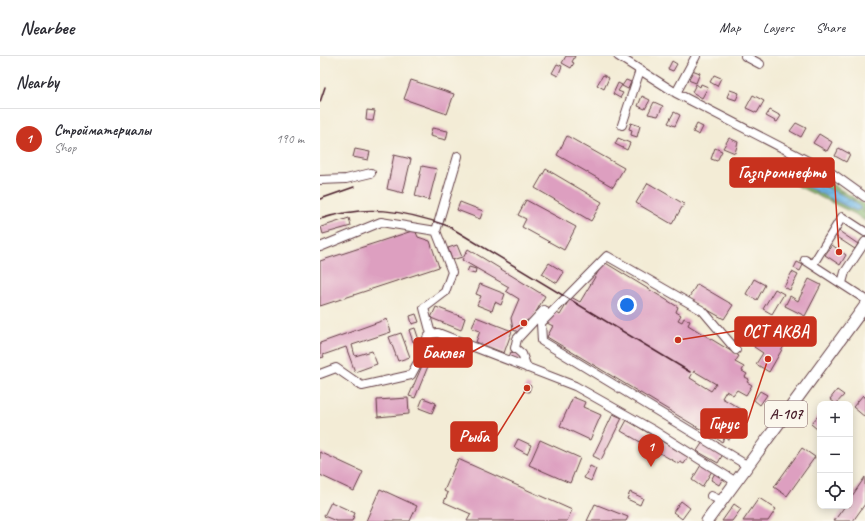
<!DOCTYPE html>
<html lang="en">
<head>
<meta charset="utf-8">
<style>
	body { margin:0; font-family:Caveat,sans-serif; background:#f2f2f3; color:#2b2b33 }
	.controls { position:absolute; right:12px; bottom:12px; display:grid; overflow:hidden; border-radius:8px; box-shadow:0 2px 10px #0003 }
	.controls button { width:36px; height:36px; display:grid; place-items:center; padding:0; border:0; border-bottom:1px solid #e1e1e2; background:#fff; color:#2b2b33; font:20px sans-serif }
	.you { position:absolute; left:307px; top:249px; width:14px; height:14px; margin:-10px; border:3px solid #fff; border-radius:50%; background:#1a73e8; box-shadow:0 0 0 6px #1a73e833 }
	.badge { display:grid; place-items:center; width:26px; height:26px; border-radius:50%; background:#c8321e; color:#fff; font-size:13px; font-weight:700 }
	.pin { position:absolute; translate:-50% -33px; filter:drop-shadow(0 1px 2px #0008) }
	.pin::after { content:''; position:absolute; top:21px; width:14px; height:12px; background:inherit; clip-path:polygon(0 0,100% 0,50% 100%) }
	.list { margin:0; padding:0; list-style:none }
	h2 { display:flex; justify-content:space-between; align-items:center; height:52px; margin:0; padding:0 16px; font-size:17px }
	h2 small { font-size:13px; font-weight:400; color:#7c7c81 }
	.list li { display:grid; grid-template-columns:26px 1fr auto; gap:12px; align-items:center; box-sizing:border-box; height:60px; padding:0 16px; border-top:1px solid #e1e1e2 }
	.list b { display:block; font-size:15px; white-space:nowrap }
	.list p { margin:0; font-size:13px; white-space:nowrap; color:#7c7c81 }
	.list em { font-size:13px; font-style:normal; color:#7c7c81 }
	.icon { flex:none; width:22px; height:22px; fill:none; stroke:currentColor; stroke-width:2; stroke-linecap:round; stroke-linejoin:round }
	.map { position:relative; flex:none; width:545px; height:465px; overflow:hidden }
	header { display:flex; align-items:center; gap:24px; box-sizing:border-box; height:56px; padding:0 20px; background:#fff; border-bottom:1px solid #e1e1e2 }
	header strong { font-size:19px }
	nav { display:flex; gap:22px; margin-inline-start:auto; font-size:14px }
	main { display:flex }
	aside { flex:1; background:#fff }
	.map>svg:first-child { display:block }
	.forest { fill:url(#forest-firs); stroke:#676a4e; fill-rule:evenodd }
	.water { fill:url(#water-waves); stroke:#5c6a88 }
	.building { fill:#dd9fc0; fill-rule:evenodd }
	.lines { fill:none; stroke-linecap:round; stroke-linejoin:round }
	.minor-tunnel { stroke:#d1c3b4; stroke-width:8; stroke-dasharray:8 4; stroke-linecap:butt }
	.minor-casing { stroke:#633e45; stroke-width:10 }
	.major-casing { stroke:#633e45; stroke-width:13 }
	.minor { stroke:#fff; stroke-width:8 }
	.major { stroke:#fff; stroke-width:11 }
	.rail { stroke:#4a1f2b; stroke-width:1.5 }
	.labels { text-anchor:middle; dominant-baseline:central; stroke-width:3; stroke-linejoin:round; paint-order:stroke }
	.shield { fill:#fbf7ec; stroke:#7f6065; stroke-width:1 }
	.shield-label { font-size:15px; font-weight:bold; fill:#4a1f2b }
	.leader { fill:none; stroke:#c8321e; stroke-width:1.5 }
	.callout-dot { fill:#c8321e; stroke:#fbf7ec; stroke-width:1.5 }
	.callout { fill:#c8321e; stroke:#c8321e; stroke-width:1.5 }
	.callout-label { font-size:17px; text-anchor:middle; font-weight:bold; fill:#fff }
</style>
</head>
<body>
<header>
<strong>Nearbee</strong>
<nav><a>Map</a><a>Layers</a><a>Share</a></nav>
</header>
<main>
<aside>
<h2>Nearby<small></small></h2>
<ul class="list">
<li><span class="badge">1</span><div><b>Стройматериалы</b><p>Shop</p></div><em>190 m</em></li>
</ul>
</aside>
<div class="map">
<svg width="545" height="465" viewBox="0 0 545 465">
	<defs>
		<pattern id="forest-firs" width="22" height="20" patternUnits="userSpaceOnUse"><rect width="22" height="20" fill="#84b671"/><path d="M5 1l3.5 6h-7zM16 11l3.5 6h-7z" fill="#6e935d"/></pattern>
		<pattern id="water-waves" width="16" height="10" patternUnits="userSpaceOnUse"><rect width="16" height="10" fill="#6db6e5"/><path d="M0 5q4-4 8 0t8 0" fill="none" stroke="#5c93ba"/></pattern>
	</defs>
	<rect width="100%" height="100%" fill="#fbf7ec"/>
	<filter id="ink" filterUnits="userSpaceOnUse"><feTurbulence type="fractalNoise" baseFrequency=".025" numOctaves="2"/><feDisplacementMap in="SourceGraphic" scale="8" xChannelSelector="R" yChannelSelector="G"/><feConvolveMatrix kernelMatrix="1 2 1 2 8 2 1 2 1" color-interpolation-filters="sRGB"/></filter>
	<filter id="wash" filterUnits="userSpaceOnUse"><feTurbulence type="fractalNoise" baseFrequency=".012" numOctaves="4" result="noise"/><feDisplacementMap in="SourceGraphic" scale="16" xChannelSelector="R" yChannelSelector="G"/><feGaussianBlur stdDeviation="0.9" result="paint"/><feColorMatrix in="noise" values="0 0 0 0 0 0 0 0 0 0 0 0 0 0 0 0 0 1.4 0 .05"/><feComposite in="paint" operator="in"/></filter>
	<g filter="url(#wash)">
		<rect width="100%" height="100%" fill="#f3ecd6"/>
		<path class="forest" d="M475,109L486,112L545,149V165L535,158L461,122L459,117C463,110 466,109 475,109ZM482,123H487L539,150L536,155L481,128Z"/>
		<path class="water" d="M482,123H487C498,128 537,143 541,153L536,155L481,128Z"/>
		<g id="blocks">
			<path class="building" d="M246,0H255L252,6L254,7L251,12L242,7Z
				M352,5L357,8L353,15L348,13Z
				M237,8L242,10L238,20L232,17Z
				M372,14L380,17L376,27L368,24Z
				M283,19L289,22L284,33L277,29Z
				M394,19L401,22L397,30L390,26Z
				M91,24L134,38L127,58L84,43Z
				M306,24L311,26L308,33L302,30Z
				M298,27L302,29L298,35L303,37L300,42L293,38Z
				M376,28L380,31L381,28L388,31L382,42L372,36Z
				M410,34L419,37L416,44L407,41Z
				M433,39L444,45L437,57L426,52Z
				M322,40L330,44L325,53L318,50Z
				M334,46L343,50L338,60L328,58Z
				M47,54L55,55L53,65L46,64Z
				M450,54L461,60L457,66L446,60Z
				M354,56L360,59L355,70L348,67Z
				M311,67L320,70L317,81L311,79L312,74L309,73Z
				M476,67L486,72L481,81L470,75Z
				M377,68L383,71L379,79L373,76Z
				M112,72L128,75L126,84L110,80Z
				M499,78L512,86L507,95L493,87Z
				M247,80L304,112L293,131L237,99Z
				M298,82L310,87L307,94L295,88Z
				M409,82L418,86L415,97L403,92Z
				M395,92L402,95L397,105L391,103Z
				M519,92L530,98L526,106L515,100Z
				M35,93L50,96L48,104L33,101Z
				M74,99L91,103L83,137L67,133Z
				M102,110L117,113L109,144L95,140Z
				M226,113L282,146L271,165L215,132Z
				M328,127L364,148L352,168L316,147Z
				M206,144L256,171L244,194L202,171L206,163L198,159Z
				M140,146L163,155L160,163L137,154Z
				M29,162L31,170L3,178L1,171Z
				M95,174L98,181L110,185L119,211L0,250V205Z
				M519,175L538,188L535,193L515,180Z
				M137,189L142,201L132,204L128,192Z
				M512,189L526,199L520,209L505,199Z
				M148,193L225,240L211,265L207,264L202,277L193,274L191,262L199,243L186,235L189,231L142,204Z
				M284,206L358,251L356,256L361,259L358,264L362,266L364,262L370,265L368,269L419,300L415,306L424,311L422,315L427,318L425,321L429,323L427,326L432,329L426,339L417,334L413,339L406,335L402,342L426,356L409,384L405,381L402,386L227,281L233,270L227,267L234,255L240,259L251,241L260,246ZM374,315L396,328L391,335L370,322Z
				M477,206L483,209L480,215L474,212Z
				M229,207L244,216L237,227L222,218Z
				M149,211L156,213L155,218L147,216Z
				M472,216L478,219L470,234L464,231Z
				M434,223L445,229L437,244L426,238Z
				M489,223L501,229L485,260L465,250L470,240L478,245Z
				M160,228L185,238L181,249L175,246L172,255L157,249L161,240L156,238Z
				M377,228L413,249L404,263L368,243Z
				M455,233L464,238L452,258L443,253Z
				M116,251L145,262L141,274L111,262Z
				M96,258L99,266L92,268L90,260Z
				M156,261L192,275L184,297L156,286L160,275L152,272Z
				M67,263L71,276L32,289L35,300L52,295L57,308L35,316L26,291L3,299L4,301L0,302V287Z
				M95,272L99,284L93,286L89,274Z
				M81,277L90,301L78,305L69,281Z
				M439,282L449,288L452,283L464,290L449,316L436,308L443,297L434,291Z
				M100,293L113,298L95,342L89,340L102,310L94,307Z
				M191,296L201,300L199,305L189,301Z
				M206,328L211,330L209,336L204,335Z
				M517,334L524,339L516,348L510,343Z
				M440,335L447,339L440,349L434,344Z
				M543,339L545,341V361L533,351Z
				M253,341L265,346L263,351L281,359L270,384L240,370Z
				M88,342L89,358L58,361L57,344Z
				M103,342L116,347L112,357L99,352Z
				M293,358L302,362L281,404L273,400Z
				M498,360L500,362V370L497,373L491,368Z
				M307,364L368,401L364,408L360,406L359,408L301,375Z
				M198,383L211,389L207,398L194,391Z
				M220,384L260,402L250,427L209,409Z
				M383,386L403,398L398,407L377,395Z
				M482,392L495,401L467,440L454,431Z
				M0,396L43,416L34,435L0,419Z
				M138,403L252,454L247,465H147L151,458L124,446L128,437L124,435Z
				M381,409L392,415L382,431L372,424Z
				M270,410L276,413L271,425L264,422Z
				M395,417L403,422L399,429L391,424Z
				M545,421V448L533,465H514L525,450H530V443Z
				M60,433L97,450L90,465H46Z
				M310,436L323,442L320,449L307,443Z
				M439,442L456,453L448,465H423Z
				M361,445L370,452L362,463L353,456Z
				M11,446L35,457L32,465H16L4,460Z
				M275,448L308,461L306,465H267Z
				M414,448L421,453L412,465H402Z"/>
		</g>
	</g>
	<g filter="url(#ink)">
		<use href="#blocks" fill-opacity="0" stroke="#633e45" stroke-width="1"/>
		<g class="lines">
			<path class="minor-tunnel" d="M97,308L103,294"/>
			<g class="minor-casing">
				<path id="minor" d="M298,0L356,37L513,118L545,141
					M425,0L440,8
					M356,37L376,0
					M302,69L320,14
					M0,124L26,123L51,117
					M116,175L138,100
					M0,191L61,166L116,175L132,216L125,236L104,252L111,278
					M485,204L545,243
					M493,208L522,161L545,176
					M522,227L525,216L545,186
					M103,294L107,282L111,278L118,277L255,330L333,374L416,426
					M416,294L383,255L287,200L221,267L222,285L428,410
					M207,312L202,298L195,292L197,283L224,254
					M0,318L16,312L42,330L91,319L97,308
					M391,440L402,445"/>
			</g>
			<g class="major-casing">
				<path id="major" d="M387,465L545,250"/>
			</g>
			<use href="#minor" class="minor"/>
			<use href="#major" class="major"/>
			<path class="rail" d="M0,46L5,31
				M0,143L34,131
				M0,163C46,148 83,154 128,170L370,316"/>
		</g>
	</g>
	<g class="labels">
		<rect class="shield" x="445" y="345" width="42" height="26" rx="3"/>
		<g class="shield-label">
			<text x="466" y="358">А-107</text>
		</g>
	</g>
	<path class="leader" d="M519 196L514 116M358 284L415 275M204 267L152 296M448 303L427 367M207 332L177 380"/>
	<g class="callout-dot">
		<circle cx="519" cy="196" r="4"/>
		<circle cx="358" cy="284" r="4"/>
		<circle cx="204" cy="267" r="4"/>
		<circle cx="448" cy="303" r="4"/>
		<circle cx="207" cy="332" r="4"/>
	</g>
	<g class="callout">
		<rect x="410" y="102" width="104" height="29" rx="4"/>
		<rect x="415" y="261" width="81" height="29" rx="4"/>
		<rect x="94" y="282" width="58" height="29" rx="4"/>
		<rect x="381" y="353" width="46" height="29" rx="4"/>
		<rect x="131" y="366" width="46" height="29" rx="4"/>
	</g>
	<g class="callout-label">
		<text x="462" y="122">Газпромнефть</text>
		<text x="456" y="281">ОСТ АКВА</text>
		<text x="123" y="302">Баклея</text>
		<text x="404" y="373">Гирус</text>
		<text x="154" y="386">Рыба</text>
	</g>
</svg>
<div class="controls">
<button>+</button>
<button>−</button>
<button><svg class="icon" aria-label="locate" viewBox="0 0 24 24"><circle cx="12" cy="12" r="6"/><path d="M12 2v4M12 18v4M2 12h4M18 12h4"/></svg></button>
</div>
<div class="you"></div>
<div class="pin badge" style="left:331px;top:411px">1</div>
</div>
</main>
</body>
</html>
